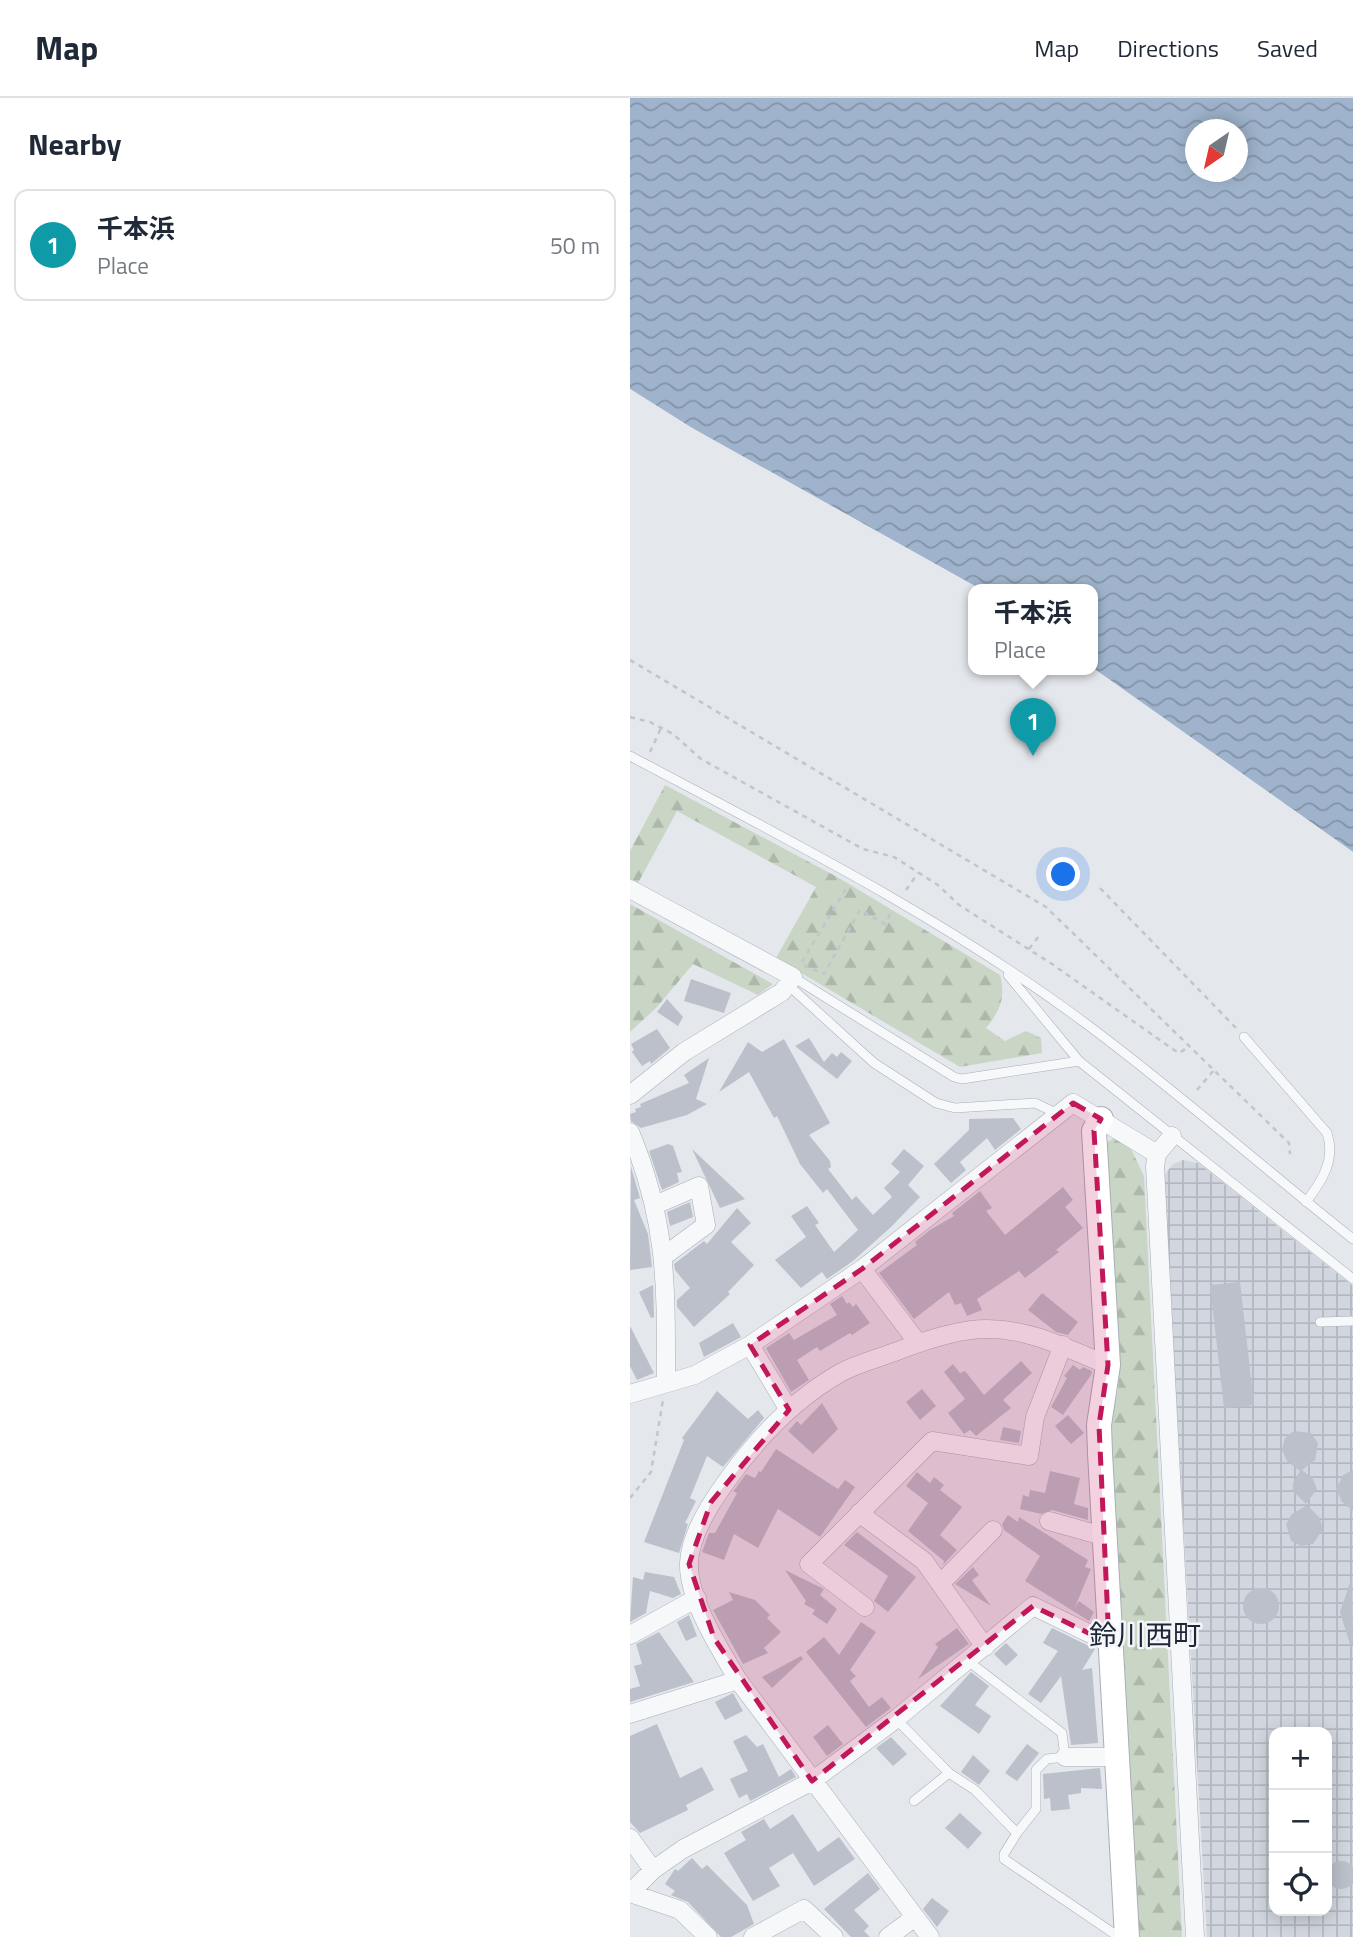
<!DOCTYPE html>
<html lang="en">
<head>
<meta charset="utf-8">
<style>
	body { margin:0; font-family:"Titillium Web","Noto Sans JP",sans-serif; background:#f6f6f7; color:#1f2937 }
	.controls { position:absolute; right:21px; bottom:21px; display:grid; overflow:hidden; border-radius:14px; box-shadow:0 4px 18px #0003 }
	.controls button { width:63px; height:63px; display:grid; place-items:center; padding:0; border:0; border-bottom:2px solid #e0e1e3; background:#fff; color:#1f2937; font:35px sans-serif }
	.compass { position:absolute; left:555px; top:21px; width:63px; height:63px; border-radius:50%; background:#fff; box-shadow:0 4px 18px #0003; rotate:214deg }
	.you { position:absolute; left:434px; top:777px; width:24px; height:24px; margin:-18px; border:5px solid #fff; border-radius:50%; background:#1a73e8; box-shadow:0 0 0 10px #1a73e833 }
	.badge { display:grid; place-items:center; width:46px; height:46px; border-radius:50%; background:#d93025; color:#fff; font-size:23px; font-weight:700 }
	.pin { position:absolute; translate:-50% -58px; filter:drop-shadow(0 2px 4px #0008) }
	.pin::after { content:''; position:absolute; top:37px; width:24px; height:21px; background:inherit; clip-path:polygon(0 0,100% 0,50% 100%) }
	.popup { position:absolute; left:338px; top:486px; width:130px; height:91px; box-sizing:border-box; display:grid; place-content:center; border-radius:14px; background:#fff; filter:drop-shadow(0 2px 5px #0005); font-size:23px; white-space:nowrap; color:#747a83 }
	.popup b { font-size:26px; color:#1f2937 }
	.popup::after { content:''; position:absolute; left:50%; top:100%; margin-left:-14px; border:14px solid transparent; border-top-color:#fff }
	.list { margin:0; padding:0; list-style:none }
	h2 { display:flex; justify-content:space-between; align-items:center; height:91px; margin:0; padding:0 28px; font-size:30px }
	h2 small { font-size:23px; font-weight:400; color:#747a83 }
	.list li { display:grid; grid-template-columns:46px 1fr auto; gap:21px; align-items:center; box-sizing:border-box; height:112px; margin:0 14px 14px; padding:0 14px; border:2px solid #e0e1e3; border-radius:14px }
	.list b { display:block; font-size:26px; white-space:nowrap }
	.list p { margin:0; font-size:23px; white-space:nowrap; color:#747a83 }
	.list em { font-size:23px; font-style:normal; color:#747a83 }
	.icon { flex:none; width:38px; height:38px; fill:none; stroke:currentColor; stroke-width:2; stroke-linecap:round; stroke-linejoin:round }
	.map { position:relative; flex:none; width:723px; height:1839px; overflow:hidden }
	header { display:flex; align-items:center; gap:42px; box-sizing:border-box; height:98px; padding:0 35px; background:#fff; border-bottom:2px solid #e0e1e3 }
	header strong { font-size:33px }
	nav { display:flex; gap:38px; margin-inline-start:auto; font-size:24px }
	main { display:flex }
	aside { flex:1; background:#fff }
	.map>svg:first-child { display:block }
	.industrial { fill:url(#industrial-grid); fill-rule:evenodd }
	.forest { fill:url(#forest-firs) }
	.water { fill:url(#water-waves); fill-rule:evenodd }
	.pier { fill:#e4e7ec }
	.building { fill:#bbc0ca }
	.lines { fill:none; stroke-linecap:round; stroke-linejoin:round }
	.lane-casing { stroke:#a9aeb7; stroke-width:10 }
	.street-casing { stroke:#a9aeb7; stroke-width:19 }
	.secondary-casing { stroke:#a9aeb7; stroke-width:26 }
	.path { stroke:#c2c5cb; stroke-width:2.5; stroke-dasharray:5 5; stroke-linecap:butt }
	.lane { stroke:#f7f8fa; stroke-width:9 }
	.street { stroke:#f7f8fa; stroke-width:18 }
	.secondary { stroke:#fff; stroke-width:24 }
	.marked { fill:#c2185b; fill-opacity:0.2; stroke:#c2185b; stroke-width:5; stroke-dasharray:14 9; stroke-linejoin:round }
	.labels { text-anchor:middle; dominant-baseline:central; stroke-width:5; stroke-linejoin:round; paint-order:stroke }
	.quarter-label { font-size:28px; fill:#1d2536; stroke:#f4f6f9 }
</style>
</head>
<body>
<header>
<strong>Map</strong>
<nav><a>Map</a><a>Directions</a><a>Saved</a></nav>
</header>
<main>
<aside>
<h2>Nearby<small></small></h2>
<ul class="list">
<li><span class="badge" style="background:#0f9aa8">1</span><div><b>千本浜</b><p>Place</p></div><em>50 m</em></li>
</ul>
</aside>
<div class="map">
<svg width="723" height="1839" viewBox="0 0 723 1839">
	<defs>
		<pattern id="industrial-grid" width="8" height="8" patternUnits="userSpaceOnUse" patternTransform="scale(1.75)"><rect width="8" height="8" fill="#d2d6de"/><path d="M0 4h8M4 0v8" fill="none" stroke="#b4b8c0"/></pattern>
		<pattern id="forest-firs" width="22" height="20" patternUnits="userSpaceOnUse" patternTransform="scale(1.75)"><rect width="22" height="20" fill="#c9d6c5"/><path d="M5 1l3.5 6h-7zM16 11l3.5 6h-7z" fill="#adb8ab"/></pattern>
		<pattern id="water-waves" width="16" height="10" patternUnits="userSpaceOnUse" patternTransform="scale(1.75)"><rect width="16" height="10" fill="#9fb4cc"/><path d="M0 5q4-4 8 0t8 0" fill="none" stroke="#8293a7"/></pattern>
	</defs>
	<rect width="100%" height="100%" fill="#e4e7ec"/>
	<path class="industrial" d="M553,1062L568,1065L723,1188V1839H577L534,1088L535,1076L543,1066ZM644,1634H697V1813H644Z"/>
	<path class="forest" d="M35,687L209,780L370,877C376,899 370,913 356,930L375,943L396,933L411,940L412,955L330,969L146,860L186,789L47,713L8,785L0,781V753Z
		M0,806L143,886L128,897L63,866L27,909L0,934Z
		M484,1040L501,1051L514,1078L552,1839H508L479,1330L488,1293L490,1258L475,1046Z"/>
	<path class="water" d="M0,0H723V754L463,570L462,492H352L62,330L0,291ZM566,32H608V74H566Z"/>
	<path class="pier" d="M0,291L62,330L352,492H346L61,333L0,295Z
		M463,570L723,754V757L460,572Z"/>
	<path class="building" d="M61,881L101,895L94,915L54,903Z
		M37,901L53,919L48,928L27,914Z
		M27,931L40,950L21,966L20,963L12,968L2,954L4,952L1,946Z
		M179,940L194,964L202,955L207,959L211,954L222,963L207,981L165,948Z
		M154,941L200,1025L179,1037L200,1063L201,1069L198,1071L222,1102L226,1098L243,1117L262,1099L254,1090L270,1074L261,1066L274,1051L294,1068L278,1087L290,1099L261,1129L223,1163L197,1181L192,1174L171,1190L145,1162L176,1139L161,1118L177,1108L189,1125L185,1127L204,1154L228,1132L197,1091L193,1095L170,1066L147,1018L144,1020L119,974L89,994L118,944L132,954Z
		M79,960L66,1001L77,1006L57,1017L11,1030L1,1023L0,1016L6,1014L5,1011L11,1009L10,1006L59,985L54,977Z
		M383,1020L391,1031L365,1052L357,1040L330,1064L336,1072L321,1085L304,1066L339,1032V1021Z
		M38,1046L43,1048L52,1074L47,1075L49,1084L32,1092L19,1053Z
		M62,1051L115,1101L90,1110Z
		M1,1069L10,1100L4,1102L18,1136L22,1169L0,1172Z
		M433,1089L443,1102L435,1109L453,1130L426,1152L429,1154L395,1180L389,1173L347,1201L352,1212L337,1218L331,1205L325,1207L319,1194L284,1221L249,1175L287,1147L285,1144L300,1132L324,1118L322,1115L350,1093L362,1110L356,1113L375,1137Z
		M60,1104L63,1119L40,1128L37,1114Z
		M107,1110L121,1125L101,1144L124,1167L98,1194L100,1196L64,1229L47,1209V1202L60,1190L45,1172L44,1166L74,1143L77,1146Z
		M610,1184L624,1307L594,1310L580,1187Z
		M23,1187L24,1219L21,1220L9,1194Z
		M412,1195L448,1224L438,1237L426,1234L398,1212Z
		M212,1198L217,1206L219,1204L223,1209L226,1206L240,1225L222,1237L220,1235L190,1253L187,1249L167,1262L179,1282L161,1294L136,1250L159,1235L164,1242L207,1217L200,1206Z
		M103,1225L111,1239L74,1259L69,1245Z
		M0,1228L24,1275L7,1282L0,1268Z
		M391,1263L402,1275L373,1302L381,1310L346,1338L340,1332L334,1336L318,1315L335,1301L314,1274L323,1266L330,1275L335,1273L354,1297Z
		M443,1267L450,1272L453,1269L462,1273L461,1277L433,1317L421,1309L437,1280L434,1278Z
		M292,1291L306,1308L290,1322L276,1304Z
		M87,1293L118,1321L128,1312L134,1320L93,1369L77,1358L60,1400L66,1403L55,1425L58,1426L49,1455L14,1444L54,1342L52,1340Z
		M192,1305L208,1331L183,1356L158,1333L167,1323L171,1327Z
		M438,1317L454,1335L441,1346L425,1328Z
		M373,1329L391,1333L389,1345L370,1342Z
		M664,1333L681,1335L688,1345L685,1362L672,1372L683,1381L687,1391L676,1406L663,1393V1385L670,1373L657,1363L652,1352L655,1340Z
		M146,1351L208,1391L215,1382L225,1389L190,1439L148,1411L128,1450L104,1436L94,1462L72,1454L79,1435H85L107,1395L103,1393L105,1391L116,1376L125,1380L129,1373L131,1374Z
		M723,1372V1413L712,1404L706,1391L713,1377Z
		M420,1373L450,1380L444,1406L458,1410V1422L422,1412L411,1416L390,1411L393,1397L399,1399L400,1392L415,1395Z
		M287,1374L300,1385L304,1379L314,1387L310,1392L332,1409L310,1437L327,1452L313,1467L314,1463L278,1433L298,1405L276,1388Z
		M677,1407L689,1419L693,1431L683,1446L671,1448L661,1443L656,1426L662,1416Z
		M378,1417L388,1424L389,1419L458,1462L455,1469L461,1471L445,1509L449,1503L464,1514L459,1523L395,1483L410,1458L374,1432L372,1426Z
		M227,1434L286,1479L258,1514L244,1503L258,1478L214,1447Z
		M343,1469L349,1477L342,1482L361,1508L325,1486Z
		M155,1472L194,1491L190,1497L207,1511L197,1526L182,1516L185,1512L174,1506L176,1503Z
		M15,1474L44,1479L51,1496L43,1500L20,1493L16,1515L0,1524L3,1479L13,1482Z
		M722,1479L723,1546H720L710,1514Z
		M613 1508a18 18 0 1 1 36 0a18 18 0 1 1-36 0Z
		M99,1494L125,1502L140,1517L137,1520L151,1534L134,1550L138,1555L113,1566L83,1512L103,1502Z
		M59,1517L67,1538L56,1543L47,1524Z
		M231,1524L246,1534L220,1572L226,1578L220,1583L239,1609L252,1599L261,1610L236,1629L176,1554L194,1539L209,1557Z
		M327,1530L339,1546L288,1581L308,1549L305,1546Z
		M422,1530L465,1551L452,1572L462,1570L468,1645L441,1647L431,1578L411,1605L398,1596L428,1553L413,1545Z
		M29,1534L64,1584L0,1604V1591L10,1588L4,1568L12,1566L6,1546Z
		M376,1545L388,1557L376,1568L364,1556Z
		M171,1558L173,1561L142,1590L132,1579Z
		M341,1574L359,1588L345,1607L361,1618L349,1636L310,1608Z
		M103,1595L113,1613L95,1622L85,1604Z
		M27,1626L50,1680L72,1669L84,1692L56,1707L58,1712L10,1735L0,1724V1638Z
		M198,1627L213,1646L197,1658L183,1639Z
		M116,1637L127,1649L133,1646L149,1679L161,1671L166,1679L120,1703L117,1696L109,1700L100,1681L118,1673L103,1643Z
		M261,1639L277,1656L263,1668L246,1650Z
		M397,1646L409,1655L387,1683L375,1675Z
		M343,1657L360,1673L349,1687L331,1674Z
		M470,1670L472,1691L451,1690V1695L438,1697L440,1711L421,1713L420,1700L414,1701L413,1676Z
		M330,1715L352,1735L338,1751L315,1730Z
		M163,1716L188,1754L209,1739L225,1761L184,1788L163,1755L139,1770L150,1788L123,1803L94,1755L116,1742L111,1734L134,1721L140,1731Z
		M62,1760L72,1771L77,1767L117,1807L124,1826L101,1839H91L58,1804L41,1797L45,1793L35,1786L45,1771L48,1773Z
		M697 1777a14 14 0 1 1 28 0a14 14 0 1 1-28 0Z
		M238,1775L250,1791L224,1812L239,1828L234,1833L240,1839H221L194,1811Z
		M302,1800L319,1813L307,1829L293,1811Z"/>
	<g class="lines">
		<g class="lane-casing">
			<path id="lane" d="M0,658C155,740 314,820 455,925C547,993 633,1070 723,1141
				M378,877L449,963
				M163,879L324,979L332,981L449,963L723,1181
				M157,886L244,965L306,1005L325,1010L405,1005L428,1016
				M614,939L697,1035C706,1062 692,1083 676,1104
				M690,1224L723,1223
				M338,1563L432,1635L435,1659L417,1661L406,1672V1711L387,1735
				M266,1621L319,1675L345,1692L387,1735L374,1756V1761L483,1835L496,1839
				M284,1703L319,1675"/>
		</g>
		<g class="street-casing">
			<path id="street" d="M0,791L163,879L152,894L54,954L0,997
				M0,1034C38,1125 36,1189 36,1285
				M542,1038L527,1056L525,1068L565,1839
				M25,1107L69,1088L76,1127L34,1158
				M232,1171L288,1245
				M120,1247L159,1312
				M0,1296L65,1277L120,1247L232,1171L443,1005L527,1056
				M229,1415L294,1463L355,1549
				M419,1423L473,1438
				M310,1486L363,1432
				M235,1509L179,1466L302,1343L399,1358L405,1319L433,1247
				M0,1537L67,1500
				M0,1616L108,1582
				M435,1659H488
				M0,1740L23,1772
				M0,1795L23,1772L53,1751L182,1683L266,1621L403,1508L479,1545
				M0,1795L50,1812L78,1839
				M123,1839L174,1811L204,1839
				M258,1839L284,1820
				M300,1839L108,1582C90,1551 58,1502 59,1465C60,1437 80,1406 96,1384C127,1340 163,1302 210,1275C228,1265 250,1260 270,1252C296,1242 328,1231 357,1231C402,1231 437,1251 478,1267"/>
		</g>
		<g class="secondary-casing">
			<path id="secondary" d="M471,1021L464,1033L478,1267L469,1327L470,1355L497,1839"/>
		</g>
		<path class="path" d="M0,562L416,809L659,1045L660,1056
			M0,619L20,624L43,636L71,661L233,751L264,759L308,787L329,807L422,866L544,952L549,955L560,948
			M20,654L31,630
			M470,790L607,931
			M276,792L288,775
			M399,851L409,838
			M172,864L217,789
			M174,867L194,876L230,812L255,826L261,815
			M567,992L584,972
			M0,1400L21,1374L33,1302"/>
		<use href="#lane" class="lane"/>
		<use href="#street" class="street"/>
		<use href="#secondary" class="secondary"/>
	</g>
	<path class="marked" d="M443,1005L471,1021L464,1033L478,1267L469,1327L479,1545L403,1508L182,1683L84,1540L59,1466L81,1404L159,1312L120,1247L232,1171Z"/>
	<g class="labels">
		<g class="quarter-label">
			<text x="515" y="1536">鈴川西町</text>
		</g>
	</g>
</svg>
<div class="controls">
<button>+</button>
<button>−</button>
<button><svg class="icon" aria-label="locate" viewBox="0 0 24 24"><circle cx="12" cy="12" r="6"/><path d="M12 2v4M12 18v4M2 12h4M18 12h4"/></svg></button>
</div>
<svg class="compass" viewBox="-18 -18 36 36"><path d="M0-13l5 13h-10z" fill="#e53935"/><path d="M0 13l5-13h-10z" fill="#747a83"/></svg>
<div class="you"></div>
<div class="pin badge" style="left:403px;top:658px;background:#0f9aa8">1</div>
<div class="popup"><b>千本浜</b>Place</div>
</div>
</main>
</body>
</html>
